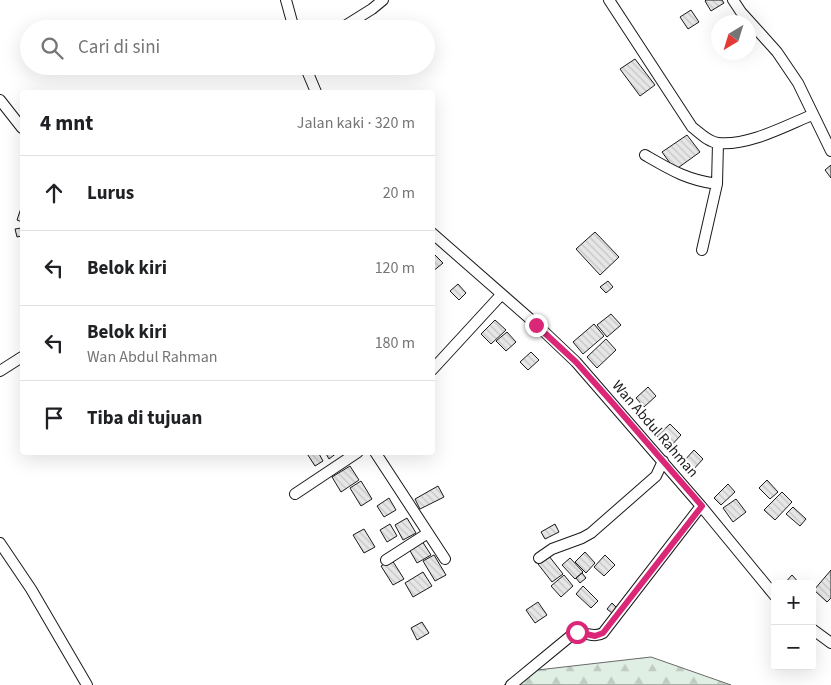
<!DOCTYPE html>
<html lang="id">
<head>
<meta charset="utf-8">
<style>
	body { margin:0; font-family:"Source Sans 3",sans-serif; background:#f2f2f2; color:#202124 }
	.controls { position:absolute; right:15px; bottom:15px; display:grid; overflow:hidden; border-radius:5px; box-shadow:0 5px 20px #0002 }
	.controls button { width:45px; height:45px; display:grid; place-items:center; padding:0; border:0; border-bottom:1px solid #e0e0e0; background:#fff; color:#202124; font:25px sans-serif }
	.compass { position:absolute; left:711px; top:15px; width:45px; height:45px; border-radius:50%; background:#fff; box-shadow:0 5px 20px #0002; rotate:218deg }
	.stop { position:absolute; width:15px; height:15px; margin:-11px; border:4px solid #db2777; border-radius:50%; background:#fff }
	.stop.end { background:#db2777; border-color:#fff; box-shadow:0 1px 5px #0008 }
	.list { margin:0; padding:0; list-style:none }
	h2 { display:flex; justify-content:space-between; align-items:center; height:65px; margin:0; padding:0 20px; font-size:21px }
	h2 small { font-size:16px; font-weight:400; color:#757577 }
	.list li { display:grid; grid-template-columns:32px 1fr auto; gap:15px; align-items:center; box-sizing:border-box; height:75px; padding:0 20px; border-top:1px solid #e0e0e0 }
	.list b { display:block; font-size:19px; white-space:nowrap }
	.list p { margin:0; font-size:16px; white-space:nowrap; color:#757577 }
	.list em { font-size:16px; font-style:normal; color:#757577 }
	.icon { flex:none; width:28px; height:28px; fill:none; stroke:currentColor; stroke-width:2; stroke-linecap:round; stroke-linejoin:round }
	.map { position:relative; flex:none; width:831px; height:685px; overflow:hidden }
	.search { position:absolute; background:#fff; box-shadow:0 5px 20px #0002; left:20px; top:20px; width:415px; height:55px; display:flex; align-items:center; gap:12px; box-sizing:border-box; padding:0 18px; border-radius:28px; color:#757577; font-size:19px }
	.panel { position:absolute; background:#fff; box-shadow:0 5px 20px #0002; left:20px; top:90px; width:415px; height:365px; border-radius:5px }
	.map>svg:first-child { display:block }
	.forest { fill:url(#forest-firs); stroke:#6a6a6a }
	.building { fill:url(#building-back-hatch); stroke:#1a1a1a }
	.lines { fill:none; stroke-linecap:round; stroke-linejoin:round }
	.minor-casing { stroke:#1a1a1a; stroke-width:12 }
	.minor { stroke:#fff; stroke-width:10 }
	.route { stroke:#db2777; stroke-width:6 }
	.labels { text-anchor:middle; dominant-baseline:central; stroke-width:4; stroke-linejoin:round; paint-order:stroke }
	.street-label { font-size:15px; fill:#1a1a1a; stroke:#fff }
</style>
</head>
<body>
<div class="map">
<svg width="831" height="685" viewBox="0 0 831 685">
	<defs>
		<pattern id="forest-firs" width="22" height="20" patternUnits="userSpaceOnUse" patternTransform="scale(1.25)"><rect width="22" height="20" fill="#e0efe3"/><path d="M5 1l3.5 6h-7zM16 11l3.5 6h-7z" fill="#c0ccc2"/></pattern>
		<pattern id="building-back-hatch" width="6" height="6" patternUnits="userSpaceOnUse" patternTransform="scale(1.25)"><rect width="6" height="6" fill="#e6e6e6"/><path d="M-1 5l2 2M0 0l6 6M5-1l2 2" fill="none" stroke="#c5c5c5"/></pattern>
	</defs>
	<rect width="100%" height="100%" fill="#fff"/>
	<path class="forest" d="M651,657L731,685H504L520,672Z"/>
	<path class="building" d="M706,0H722L724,3L711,11L705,1Z
		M691,10L699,22L688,29L680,17Z
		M635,59L655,85L640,96L620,69Z
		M687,135L700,152L675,170L662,152Z
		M831,165V178L825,170Z
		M22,205V222L17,220Z
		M21,228L22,236L17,237L15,229Z
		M595,232L619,257L600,275L576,249Z
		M432,252L443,263L432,272Z
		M608,281L613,287L606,293L600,287Z
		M458,284L466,293L459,300L450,291Z
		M611,314L621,325L607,337L597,325Z
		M495,320L506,330L491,344L481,334Z
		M594,324L604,336L583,354L573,342Z
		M507,332L516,342L506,351L496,341Z
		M606,339L616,350L597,368L587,357Z
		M531,352L539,360L528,370L520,362Z
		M648,387L656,396L644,407L636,398Z
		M670,424L681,435L669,448L657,436Z
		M694,450L703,459L692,471L683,462Z
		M306,452H318L323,461L315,466Z
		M325,452H338L329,459Z
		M350,466L359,480L341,492L332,477Z
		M767,480L778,492L770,499L759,488Z
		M361,481L372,499L361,506L350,488Z
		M728,484L735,492L721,505L714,498Z
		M438,486L444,497L420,509L415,499Z
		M782,492L792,502L775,520L764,510Z
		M389,498L396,510L384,517L377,506Z
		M736,499L746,512L733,522L723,508Z
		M793,507L806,519L800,526L786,514Z
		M407,518L416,533L403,540L395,525Z
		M390,524L397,536L387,542L380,530Z
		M555,524L559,532L545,539L541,532Z
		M364,529L375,547L364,553L353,535Z
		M422,541L431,555L417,563L409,549Z
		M585,552L595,563L586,573L575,562Z
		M434,555L446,575L435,581L423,561Z
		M605,555L615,565L604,576L594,567Z
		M549,556L563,574L552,582L538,564Z
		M570,558L583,572L575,579L562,565Z
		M392,560L404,579L393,585L381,566Z
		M831,570V598L827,602L814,590Z
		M423,572L432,586L413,597L405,583Z
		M582,573L586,578L580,583L576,578Z
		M564,575L573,586L561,597L551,586Z
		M792,575L800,584H784Z
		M583,586L598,601L591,608L576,594Z
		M538,602L547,615L535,623L526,610Z
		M612,603L617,608L612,613L607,609Z
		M422,622L429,633L417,640L411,628Z"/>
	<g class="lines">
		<g class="minor-casing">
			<path id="minor" d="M286,0L294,29
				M609,0L692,127C700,133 708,142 718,143C749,146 785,126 812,115
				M733,0L741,12L777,52L798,83L831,151
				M340,29L372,9L383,0
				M305,66L316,92
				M0,100L22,128
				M645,155C671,170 687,180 717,184
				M432,233L537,325L576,362L701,506L775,596
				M702,250L717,184L718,143
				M432,370L501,295
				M0,371L22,357
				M375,452L445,559
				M295,494L358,452
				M0,543L31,589L87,685
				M539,558L552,549L582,538L591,533L656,476L663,461
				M386,560L428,533
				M812,629L831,643
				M511,685L573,634C584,630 593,639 603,633L701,506"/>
		</g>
		<use href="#minor" class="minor"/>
	</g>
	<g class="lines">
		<path class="route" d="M536,325L576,362L610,400L702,506L603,633L595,636L577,632"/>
	</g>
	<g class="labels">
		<g class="street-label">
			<text transform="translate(655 429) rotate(49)">Wan Abdul Rahman</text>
		</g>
	</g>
</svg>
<div class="controls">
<button>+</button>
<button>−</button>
</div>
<svg class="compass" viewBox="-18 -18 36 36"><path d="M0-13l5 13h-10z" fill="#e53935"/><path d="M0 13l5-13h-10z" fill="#757577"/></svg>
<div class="stop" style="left:577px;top:632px"></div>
<div class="stop end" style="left:536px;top:325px"></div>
<div class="search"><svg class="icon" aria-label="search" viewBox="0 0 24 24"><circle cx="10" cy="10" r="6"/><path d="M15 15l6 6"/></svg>Cari di sini</div>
<section class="panel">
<h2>4 mnt<small>Jalan kaki · 320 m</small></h2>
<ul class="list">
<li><svg class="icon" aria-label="ahead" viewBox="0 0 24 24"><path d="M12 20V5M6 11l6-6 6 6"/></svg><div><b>Lurus</b></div><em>20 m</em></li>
<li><svg class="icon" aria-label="left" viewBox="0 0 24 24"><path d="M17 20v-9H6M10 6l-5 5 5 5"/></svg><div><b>Belok kiri</b></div><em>120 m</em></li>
<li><svg class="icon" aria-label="left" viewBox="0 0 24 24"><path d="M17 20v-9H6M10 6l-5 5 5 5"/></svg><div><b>Belok kiri</b><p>Wan Abdul Rahman</p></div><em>180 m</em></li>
<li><svg class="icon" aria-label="arrive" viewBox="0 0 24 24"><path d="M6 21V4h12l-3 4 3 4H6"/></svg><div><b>Tiba di tujuan</b></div></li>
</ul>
</section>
</div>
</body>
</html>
